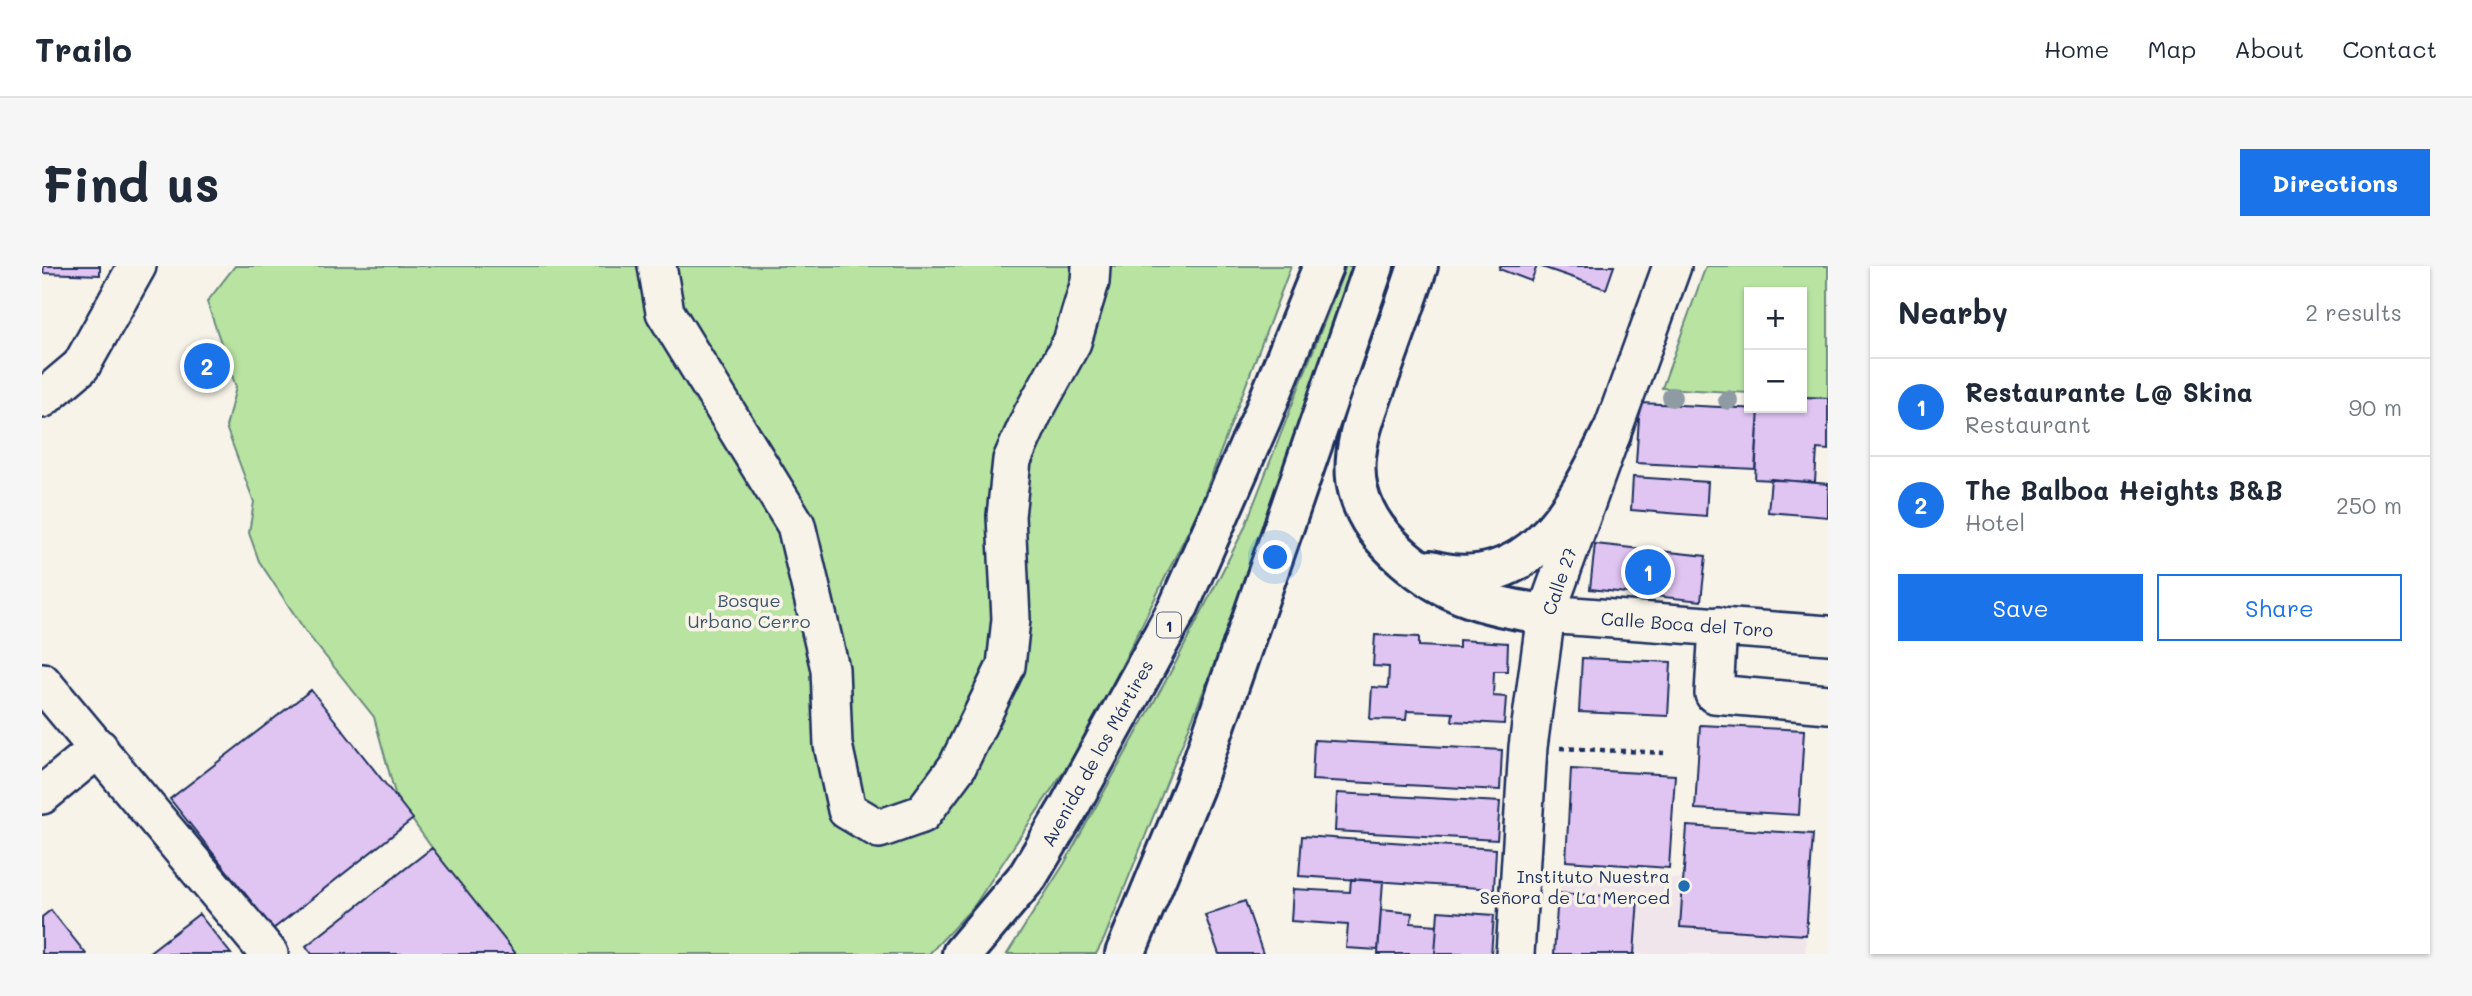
<!DOCTYPE html>
<html lang="en">
<head>
<meta charset="utf-8">
<style>
	body { margin:0; font-family:Mali,sans-serif; background:#f6f6f7; color:#1f2937 }
	.controls { position:absolute; right:21px; top:21px; display:grid; overflow:hidden; border-radius:0px; box-shadow:0 2px 5px #0004 }
	.controls button { width:63px; height:63px; display:grid; place-items:center; padding:0; border:0; border-bottom:2px solid #e0e1e3; background:#fff; color:#1f2937; font:35px sans-serif }
	.you { position:absolute; left:1234px; top:292px; width:24px; height:24px; margin:-18px; border:5px solid #fff; border-radius:50%; background:#1a73e8; box-shadow:0 0 0 10px #1a73e833 }
	.badge { display:grid; place-items:center; width:46px; height:46px; border-radius:50%; background:#1a73e8; color:#fff; font-size:23px; font-weight:700 }
	.pin { position:absolute; translate:-50% -50%; border:4px solid #fff; box-shadow:0 2px 7px #0006 }
	.list { margin:0; padding:0; list-style:none }
	h2 { display:flex; justify-content:space-between; align-items:center; height:91px; margin:0; padding:0 28px; font-size:30px }
	h2 small { font-size:23px; font-weight:400; color:#747a83 }
	.list li { display:grid; grid-template-columns:46px 1fr auto; gap:21px; align-items:center; box-sizing:border-box; height:98px; padding:0 28px; border-top:2px solid #e0e1e3 }
	.list b { display:block; font-size:26px; white-space:nowrap }
	.list p { margin:0; font-size:23px; white-space:nowrap; color:#747a83 }
	.list em { font-size:23px; font-style:normal; color:#747a83 }
	.actions { display:flex; gap:14px; padding:21px 28px }
	.actions a { flex:1; padding:16px 0; border:2px solid #1a73e8; border-radius:0px; text-align:center; font-size:24px; color:#1a73e8 }
	.actions .main { background:#1a73e8; color:#fff }
	.map { position:relative; flex:none; width:1786px; height:688px; overflow:hidden; border-radius:0px }
	header { display:flex; align-items:center; gap:42px; box-sizing:border-box; height:98px; padding:0 35px; background:#fff; border-bottom:2px solid #e0e1e3 }
	header strong { font-size:33px }
	nav { display:flex; gap:38px; margin-inline-start:auto; font-size:24px }
	.intro { display:flex; align-items:center; justify-content:space-between; box-sizing:border-box; height:168px; padding:0 42px }
	h1 { margin:0; font-size:49px }
	.button { padding:18px 32px; border-radius:0px; background:#1a73e8; color:#fff; font-size:24px; font-weight:700 }
	main { display:flex; gap:42px; padding:0 42px }
	aside { flex:1; background:#fff; border-radius:0px; box-shadow:0 2px 5px #0004 }
	.map>svg:first-child { display:block }
	.built { fill:#f0e5eb }
	.green { fill:#b8e3a0; stroke:#6a897f; stroke-width:2 }
	.building { fill:#e0c4f2; stroke:#1b2f5e; stroke-width:2 }
	.lines { fill:none; stroke-linecap:round; stroke-linejoin:round }
	.minor-casing { stroke:#1b2f5e; stroke-width:42 }
	.highway-casing { stroke:#1b2f5e; stroke-width:44 }
	.path { stroke:#1b2f5e; stroke-width:4.5; stroke-dasharray:5 5; stroke-linecap:butt }
	.minor { stroke:#f7f3e8; stroke-width:37 }
	.highway { stroke:#f7f3e8; stroke-width:38 }
	.tree { fill:#8f9ba3 }
	.poi-dot { fill:#1f6fb2; stroke:#f7f3e8; stroke-width:2.5 }
	.labels { text-anchor:middle; dominant-baseline:central; stroke-width:7; stroke-linejoin:round; paint-order:stroke }
	.shield { fill:#f7f3e8; stroke:#5d6a87; stroke-width:2 }
	.shield-label { font-size:16px; font-weight:bold; fill:#1b2f5e }
	.street-label { font-size:18px; fill:#1b2f5e; stroke:#f7f3e8 }
	.park-label { font-size:18px; fill:#3a536b; stroke:#f7f3e8 }
	.poi-label { font-size:18px; fill:#1b2f5e; stroke:#f7f3e8; text-anchor:end }
</style>
</head>
<body>
<header>
<strong>Trailo</strong>
<nav><a>Home</a><a>Map</a><a>About</a><a>Contact</a></nav>
</header>
<div class="intro"><h1>Find us</h1><a class="button">Directions</a></div>
<main>
<div class="map">
<svg width="1786" height="688" viewBox="0 0 1786 688">
	<rect width="100%" height="100%" fill="#f7f3e8"/>
	<filter id="ink" filterUnits="userSpaceOnUse"><feTurbulence type="fractalNoise" baseFrequency=".0143" numOctaves="2"/><feDisplacementMap in="SourceGraphic" scale="14" xChannelSelector="R" yChannelSelector="G"/><feConvolveMatrix kernelMatrix="1 2 1 2 8 2 1 2 1" color-interpolation-filters="sRGB"/></filter>
	<g filter="url(#ink)">
		<path class="built" d="M1645,560L1771,568L1763,688H1512L1518,604L1641,613Z"/>
		<path class="green" d="M193,0H1249L1156,245L1045,470L932,640L887,688H474L390,582L354,531L332,451L264,366L217,295L207,267L212,236L184,161L194,121L165,36Z
			M1304,0H1319L1286,95L1229,238L1190,354L1062,673L1054,688H965L1022,598L1133,398L1202,263Z
			M1664,0H1786V132L1760,131V26H1707V127L1620,122Z"/>
		<path class="building" d="M2,0H58V9L1,7Z
			M1458,0H1495L1489,15L1457,3Z
			M1497,0H1572L1564,23Z
			M1760,131L1786,132V184L1775,183L1773,216L1713,213L1717,142H1760Z
			M1598,137L1717,143L1713,203L1594,197Z
			M1591,211L1666,216L1664,250L1589,244Z
			M1729,213L1786,218V251L1726,246Z
			M1553,278L1664,290L1659,335L1548,323Z
			M1333,369L1377,371V380L1417,382V374L1466,377L1465,405H1452L1451,430L1464,431L1462,458L1410,455L1411,447L1365,445L1364,454L1328,453L1330,421L1346,422L1347,401L1331,400Z
			M1540,392L1629,396L1626,450L1537,446Z
			M269,424L371,553L231,663L128,533Z
			M1658,459L1762,464L1757,549L1653,543Z
			M1272,474L1460,484L1458,524L1270,514Z
			M1529,503L1633,509L1627,602L1524,595Z
			M1295,527L1458,536L1455,574L1293,565Z
			M1645,560L1771,568L1764,669L1638,661Z
			M1260,570L1454,583L1452,623L1257,610Z
			M390,582L474,688H270L264,680Z
			M1309,613L1341,615L1336,684L1304,682L1306,659L1249,655L1251,623L1308,626Z
			M1516,627L1596,632L1592,688H1512Z
			M1203,635L1221,688H1177L1163,649Z
			M9,644L44,688H0V651Z
			M1339,644L1370,647L1369,657L1395,659L1393,688H1336Z
			M1396,645L1452,649L1449,688H1393Z
			M157,648L189,688H105Z"/>
		<g class="lines">
			<g class="minor-casing">
				<path id="minor" d="M615,0L623,46L754,259L788,403L791,479L805,544L837,563L880,548L915,501L964,400L969,353L964,250L970,194L990,149L1030,76L1048,16L1049,0
					M0,133L39,100L95,0
					M1504,348L1786,369
					M1676,360L1672,428L1786,438
					M0,416L227,688
					M0,529L57,482
					M1473,688L1486,481L1504,348L1630,0"/>
			</g>
			<g class="highway-casing">
				<path id="highway" d="M1376,0C1365,34 1353,67 1341,101C1328,138 1306,183 1316,224C1323,253 1341,274 1363,293C1406,330 1448,341 1504,348
					M1389,304C1486,330 1533,243 1569,168
					M920,688L986,610L1026,543L1137,340L1220,151L1281,0
					M1083,688L1152,521L1332,0"/>
			</g>
			<path class="path" d="M1518,482L1622,487"/>
			<use href="#minor" class="minor"/>
			<use href="#highway" class="highway"/>
		</g>
		<g class="tree">
			<circle cx="1630" cy="131" r="10"/>
			<circle cx="1686" cy="134" r="10"/>
		</g>
	</g>
	<circle class="poi-dot" cx="1642" cy="620" r="7"/>
	<g class="labels">
		<rect class="shield" x="1115" y="346.5" width="24" height="25" rx="5"/>
		<g class="shield-label">
			<text x="1127" y="359">1</text>
		</g>
		<g class="street-label">
			<text transform="translate(1517 315) rotate(-71)">Calle 27</text>
			<text transform="translate(1645 358) rotate(4)">Calle Boca del Toro</text>
			<text transform="translate(1055 487) rotate(-61)">Avenida de los Mártires</text>
		</g>
		<g class="park-label">
			<text x="707" y="334">Bosque<tspan x="707" dy="21">Urbano Cerro</tspan></text>
		</g>
		<g class="poi-label">
			<text x="1628" y="610">Instituto Nuestra<tspan x="1628" dy="21">Señora de La Merced</tspan></text>
		</g>
	</g>
</svg>
<div class="controls">
<button>+</button>
<button>−</button>
</div>
<div class="you"></div>
<div class="pin badge" style="left:1606px;top:306px">1</div>
<div class="pin badge" style="left:165px;top:100px">2</div>
</div>
<aside>
<h2>Nearby<small>2 results</small></h2>
<ul class="list">
<li><span class="badge">1</span><div><b>Restaurante L@ Skina</b><p>Restaurant</p></div><em>90 m</em></li>
<li><span class="badge">2</span><div><b>The Balboa Heights B&amp;B</b><p>Hotel</p></div><em>250 m</em></li>
</ul>
<div class="actions"><a class="main">Save</a><a>Share</a></div>
</aside>
</main>
</body>
</html>
